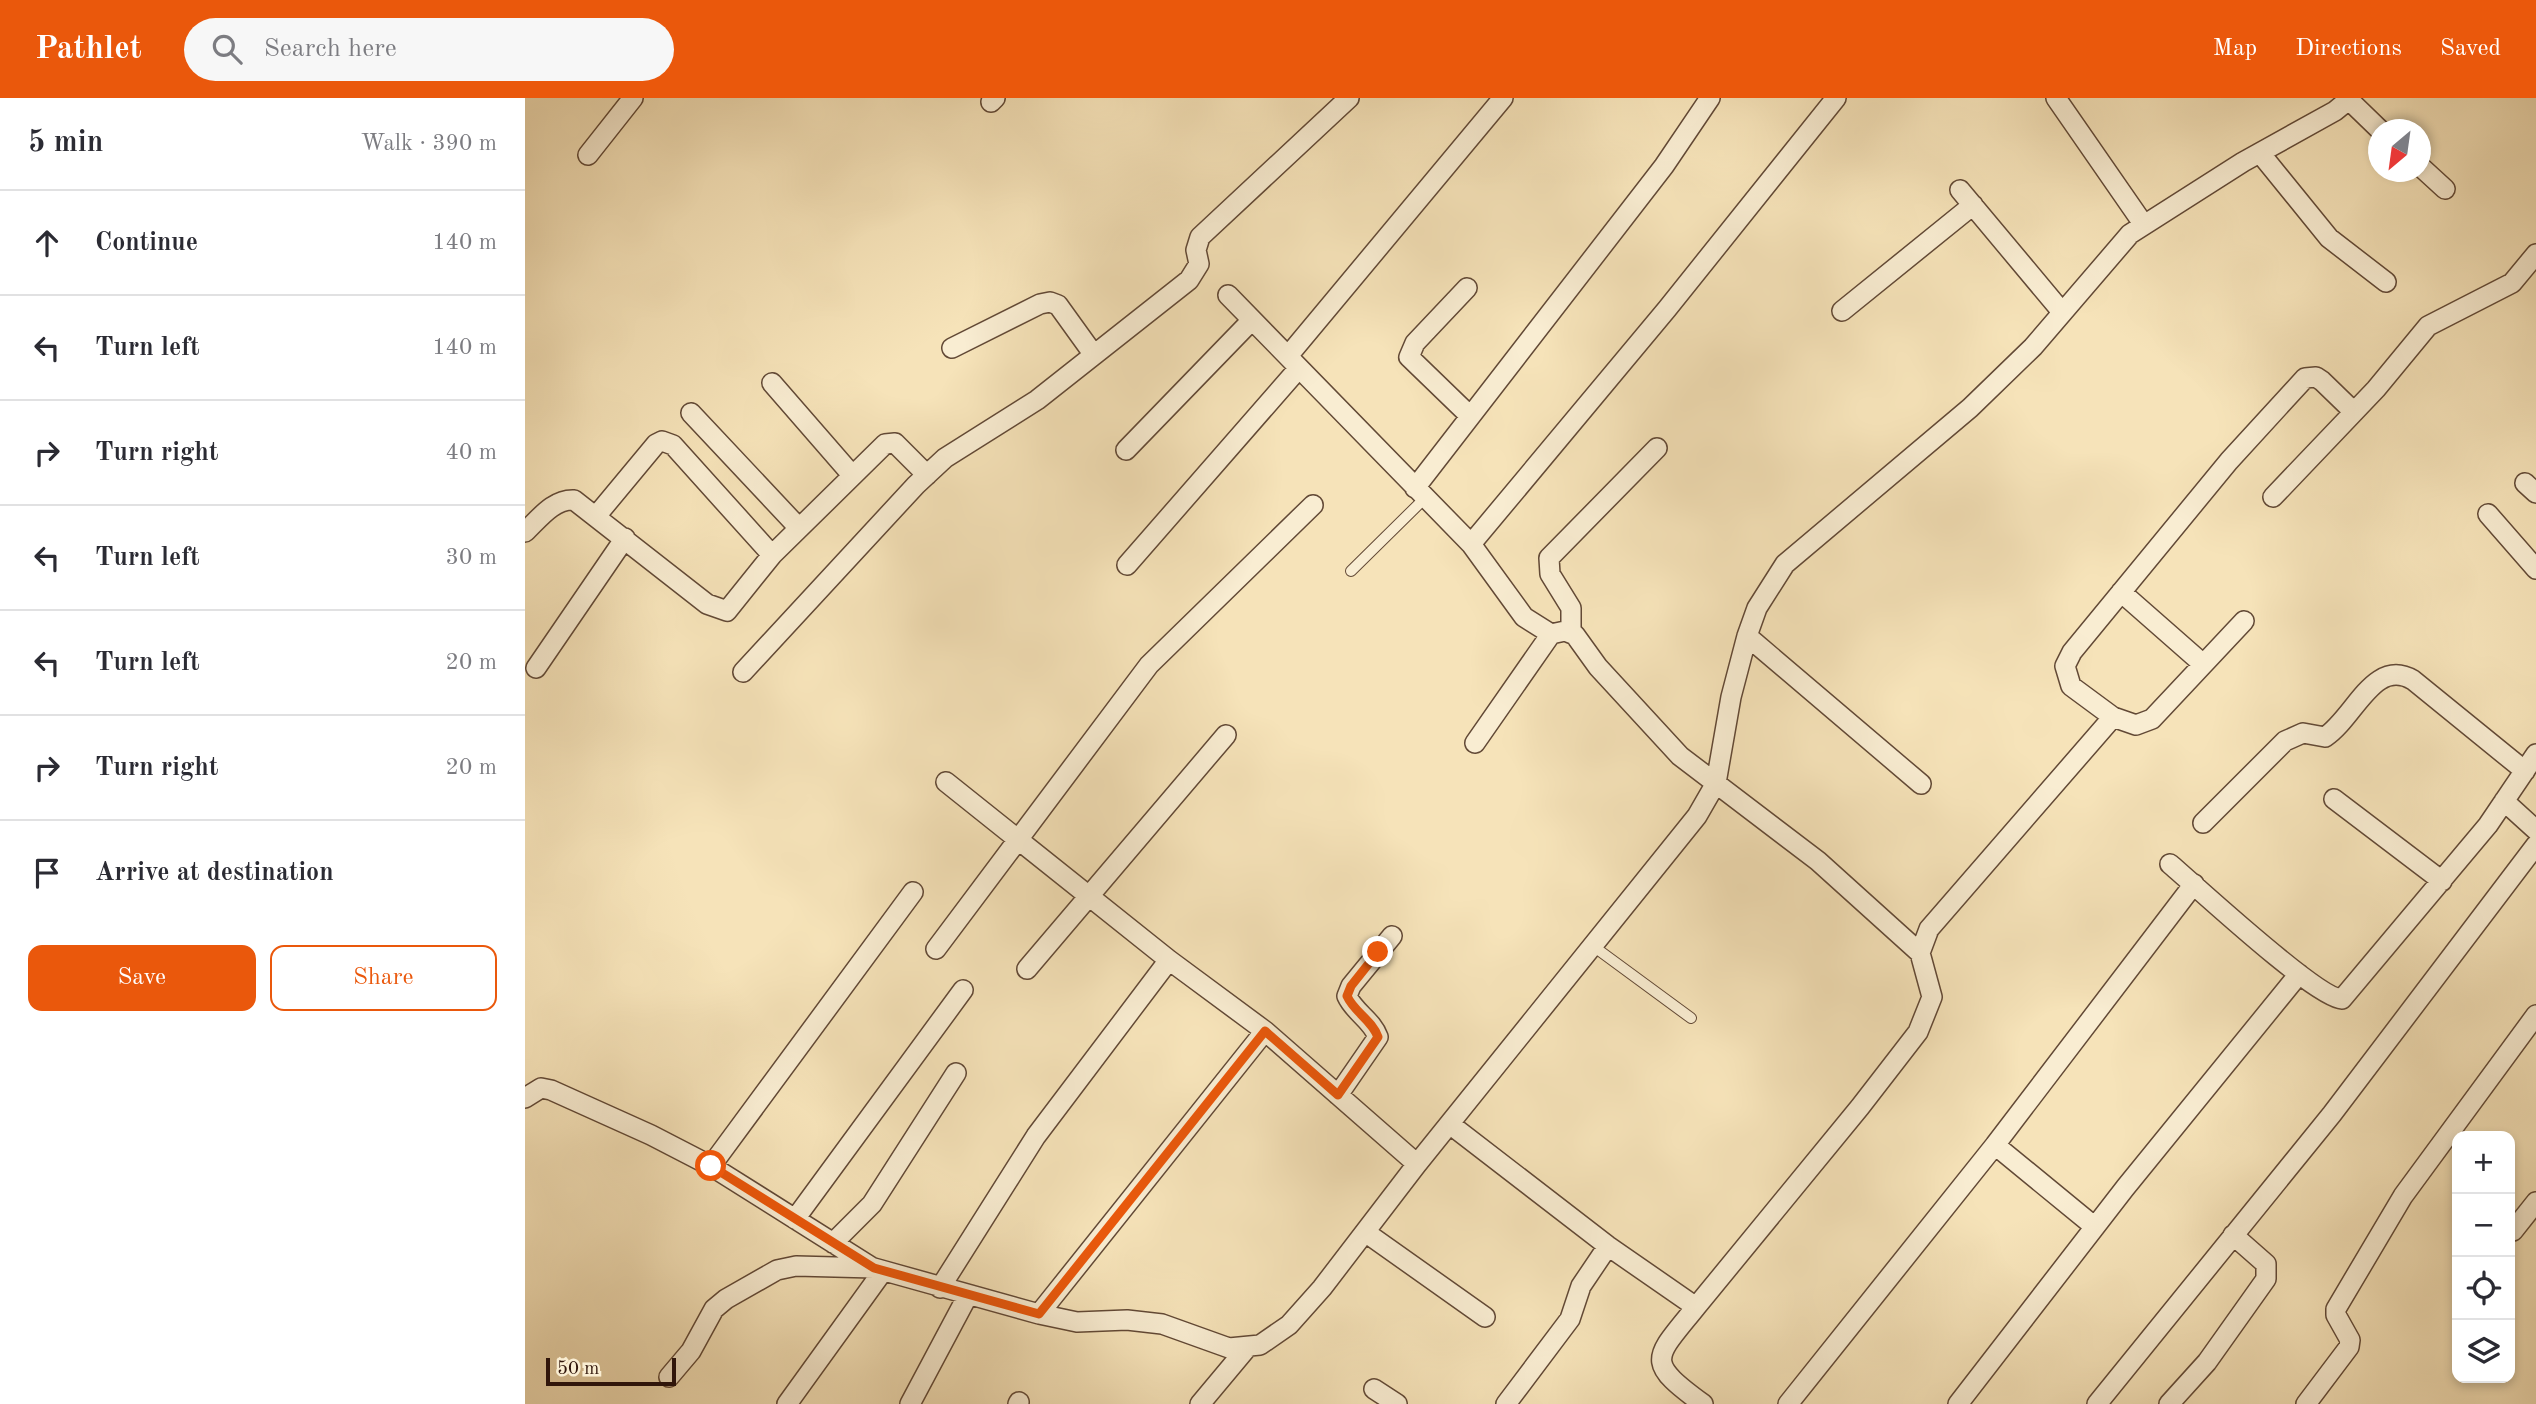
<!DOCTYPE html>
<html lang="en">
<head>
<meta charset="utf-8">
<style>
	body { margin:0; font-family:"Old Standard TT",serif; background:#f7f7f7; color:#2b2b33 }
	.controls { position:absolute; right:21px; bottom:21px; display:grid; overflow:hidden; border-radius:14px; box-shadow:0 4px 10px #0003 }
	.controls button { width:63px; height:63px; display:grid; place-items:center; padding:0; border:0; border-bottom:2px solid #e1e1e2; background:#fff; color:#2b2b33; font:35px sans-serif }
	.compass { position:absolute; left:1843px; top:21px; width:63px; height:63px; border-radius:50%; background:#fff; box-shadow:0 4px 10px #0003; rotate:209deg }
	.scale { position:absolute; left:21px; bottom:18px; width:130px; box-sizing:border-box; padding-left:7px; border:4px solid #31160b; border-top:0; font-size:19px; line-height:24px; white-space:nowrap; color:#31160b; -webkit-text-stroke:5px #f9edd2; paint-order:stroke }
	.stop { position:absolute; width:21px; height:21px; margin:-16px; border:5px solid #ea580c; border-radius:50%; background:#fff }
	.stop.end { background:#ea580c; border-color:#fff; box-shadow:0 2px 7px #0008 }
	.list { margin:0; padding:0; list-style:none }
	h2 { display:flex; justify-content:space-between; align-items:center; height:91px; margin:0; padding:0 28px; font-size:30px }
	h2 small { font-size:23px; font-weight:400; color:#7c7c81 }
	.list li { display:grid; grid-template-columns:46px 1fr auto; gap:21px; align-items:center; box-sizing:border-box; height:105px; padding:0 28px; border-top:2px solid #e1e1e2 }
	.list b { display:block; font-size:26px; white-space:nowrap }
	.list em { font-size:23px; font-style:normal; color:#7c7c81 }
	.actions { display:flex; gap:14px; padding:21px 28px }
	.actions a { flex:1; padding:16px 0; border:2px solid #ea580c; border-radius:14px; text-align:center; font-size:24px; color:#ea580c }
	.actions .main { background:#ea580c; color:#fff }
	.icon { flex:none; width:38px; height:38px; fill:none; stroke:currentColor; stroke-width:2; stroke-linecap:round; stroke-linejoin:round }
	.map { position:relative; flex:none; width:2011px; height:1306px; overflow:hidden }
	header { display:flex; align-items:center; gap:42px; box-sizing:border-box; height:98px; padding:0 35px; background:#ea580c; color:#fff }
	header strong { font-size:33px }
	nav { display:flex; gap:38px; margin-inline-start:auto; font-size:24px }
	.search { width:490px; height:63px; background:#f7f7f7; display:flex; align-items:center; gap:18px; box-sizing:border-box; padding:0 24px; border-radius:38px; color:#7c7c81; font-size:26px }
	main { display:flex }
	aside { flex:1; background:#fff }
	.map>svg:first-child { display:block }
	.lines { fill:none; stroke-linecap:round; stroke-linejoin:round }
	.service-casing { stroke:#624936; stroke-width:12 }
	.minor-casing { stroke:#624936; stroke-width:22 }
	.service { stroke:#f9edd2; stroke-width:10 }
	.minor { stroke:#f9edd2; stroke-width:19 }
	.route { stroke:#ea580c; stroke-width:9 }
</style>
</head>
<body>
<header>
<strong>Pathlet</strong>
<div class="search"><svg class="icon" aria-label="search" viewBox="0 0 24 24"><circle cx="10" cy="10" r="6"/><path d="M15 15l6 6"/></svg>Search here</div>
<nav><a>Map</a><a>Directions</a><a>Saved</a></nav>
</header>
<main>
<aside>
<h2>5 min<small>Walk · 390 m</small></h2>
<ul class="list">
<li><svg class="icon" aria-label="ahead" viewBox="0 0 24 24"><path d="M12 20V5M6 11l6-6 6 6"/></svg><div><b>Continue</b></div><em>140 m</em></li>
<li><svg class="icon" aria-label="left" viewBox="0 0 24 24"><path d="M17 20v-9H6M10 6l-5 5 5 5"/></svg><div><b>Turn left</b></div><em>140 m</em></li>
<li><svg class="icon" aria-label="right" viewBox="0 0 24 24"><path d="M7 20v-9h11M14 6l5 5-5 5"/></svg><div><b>Turn right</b></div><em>40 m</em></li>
<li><svg class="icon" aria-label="left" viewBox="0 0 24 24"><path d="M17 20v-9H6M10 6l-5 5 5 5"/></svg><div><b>Turn left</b></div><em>30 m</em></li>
<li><svg class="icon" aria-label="left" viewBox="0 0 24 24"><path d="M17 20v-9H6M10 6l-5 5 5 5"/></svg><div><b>Turn left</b></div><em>20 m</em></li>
<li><svg class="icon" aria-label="right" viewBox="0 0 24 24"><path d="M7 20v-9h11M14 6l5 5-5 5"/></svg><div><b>Turn right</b></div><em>20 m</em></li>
<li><svg class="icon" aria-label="arrive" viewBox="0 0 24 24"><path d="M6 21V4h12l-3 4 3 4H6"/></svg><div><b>Arrive at destination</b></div></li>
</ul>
<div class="actions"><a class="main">Save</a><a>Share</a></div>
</aside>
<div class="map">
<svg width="2011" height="1306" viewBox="0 0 2011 1306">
	<rect width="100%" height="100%" fill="#f6e3b9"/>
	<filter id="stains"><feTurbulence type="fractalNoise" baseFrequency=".00286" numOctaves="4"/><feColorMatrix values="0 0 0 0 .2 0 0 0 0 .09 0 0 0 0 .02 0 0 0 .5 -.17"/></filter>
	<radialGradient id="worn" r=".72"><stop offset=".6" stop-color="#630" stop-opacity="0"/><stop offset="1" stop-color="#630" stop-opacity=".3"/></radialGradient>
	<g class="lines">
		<g class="service-casing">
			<path id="service" d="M826,473L900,400
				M1068,848L1166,920"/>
		</g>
		<g class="minor-casing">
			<path id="minor" d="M1531,0L1619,127
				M1824,2L1855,32
				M466,4L470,0
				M1735,55L1804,140L1861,184
				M63,57L108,0
				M1896,69L1920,91
				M1435,92L1537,214
				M942,190L890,245L884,259L945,318
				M703,197L946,446L999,519L1026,536L1040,533L1050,537L1073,569L1155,658L1293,763L1395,855
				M1317,213L1448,107
				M427,250L515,206L525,204L533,207L569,257
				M763,258L978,0
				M247,285L327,377
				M166,315L274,430
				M601,352L727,222
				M2000,385L2011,395
				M890,390L1139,68L1185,0
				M1748,399L1851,291L1903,228L1987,185L2011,156
				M1963,416L2011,471
				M72,417L131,346L137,343L148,347L247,457
				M0,434C14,421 28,401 49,402L182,506L202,513L247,457L360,346L370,345L402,377
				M946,446L1142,211L1311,0
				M602,467L774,270
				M1596,494L1678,566
				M1046,535V510L1025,476L1024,460L1132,350
				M1222,538L1396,686
				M11,570L100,440
				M218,574L391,387L420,360L512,302L664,182L674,166L671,152L675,139L824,0
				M1588,619L1611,627L1627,621L1719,523
				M950,645L1026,536
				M421,684L644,862L740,933
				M1809,701L1917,783
				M1979,703L2011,732
				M1678,725L1760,643L1778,635L1800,639C1830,619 1849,559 1888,582L2000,673
				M1645,766C1672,789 1791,900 1817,901L1963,727L2011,656
				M411,851L624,567L788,407
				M502,871L701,637
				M813,997L853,939C847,922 829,914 822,898L826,888L867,838
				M0,1000L16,990L26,992L126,1037L186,1068L348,1170
				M926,1027L1083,1148L1171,1209L1335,1009L1393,934L1407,899L1395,855L1404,831L1588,619L1546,588L1540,568L1547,554L1704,363L1780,280L1791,279L1797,283L1829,314
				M1470,1047L1570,1129
				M892,1066L740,933L514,1216L552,1224L602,1222L637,1226L704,1250L735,1247L764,1227L797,1190L892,1066L1172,718L1191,685L1206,599L1222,538L1232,510L1260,466L1445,310L1508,249L1605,136L1718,64L1810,13L1826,0
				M186,1068L388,794
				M270,1121L438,892
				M1988,1133L2011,1104
				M840,1134L960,1219
				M308,1145L347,1106L431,975
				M415,1190L511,1038L644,862
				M1171,1209C1129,1261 1119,1263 1178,1306
				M144,1279L166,1253L189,1211L201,1201L252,1172L271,1168L349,1170L514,1216
				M849,1291L872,1306
				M262,1306L358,1173
				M385,1306L443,1197
				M493,1306L494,1304
				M675,1306L721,1251
				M981,1306L1045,1221L1056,1188L1083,1148
				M1263,1306L1470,1047L1669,786
				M1433,1306L1600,1090L1774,876
				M1572,1306L1807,1016L2011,747
				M1644,1306L1682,1264L1741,1181V1166L1708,1137
				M1781,1306L1824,1249L1825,1242L1811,1217V1211L1878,1098L2011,917"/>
		</g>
		<use href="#service" class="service"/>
		<use href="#minor" class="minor"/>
	</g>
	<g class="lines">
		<path class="route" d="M186,1068L349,1170L514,1216L740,933L813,997L853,939C847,922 829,914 822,898L826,888L853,854"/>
	</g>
	<rect width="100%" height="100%" filter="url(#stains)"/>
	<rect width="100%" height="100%" fill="url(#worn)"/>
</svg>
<div class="controls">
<button>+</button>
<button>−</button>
<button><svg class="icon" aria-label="locate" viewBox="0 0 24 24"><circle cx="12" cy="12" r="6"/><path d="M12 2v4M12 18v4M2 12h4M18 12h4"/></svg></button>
<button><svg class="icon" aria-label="layers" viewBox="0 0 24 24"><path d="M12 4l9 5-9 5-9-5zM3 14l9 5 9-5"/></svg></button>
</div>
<svg class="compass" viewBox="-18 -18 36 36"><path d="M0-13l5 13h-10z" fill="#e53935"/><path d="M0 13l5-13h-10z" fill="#7c7c81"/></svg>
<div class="scale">50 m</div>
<div class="stop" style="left:186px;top:1068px"></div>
<div class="stop end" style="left:853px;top:854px"></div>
</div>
</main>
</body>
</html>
